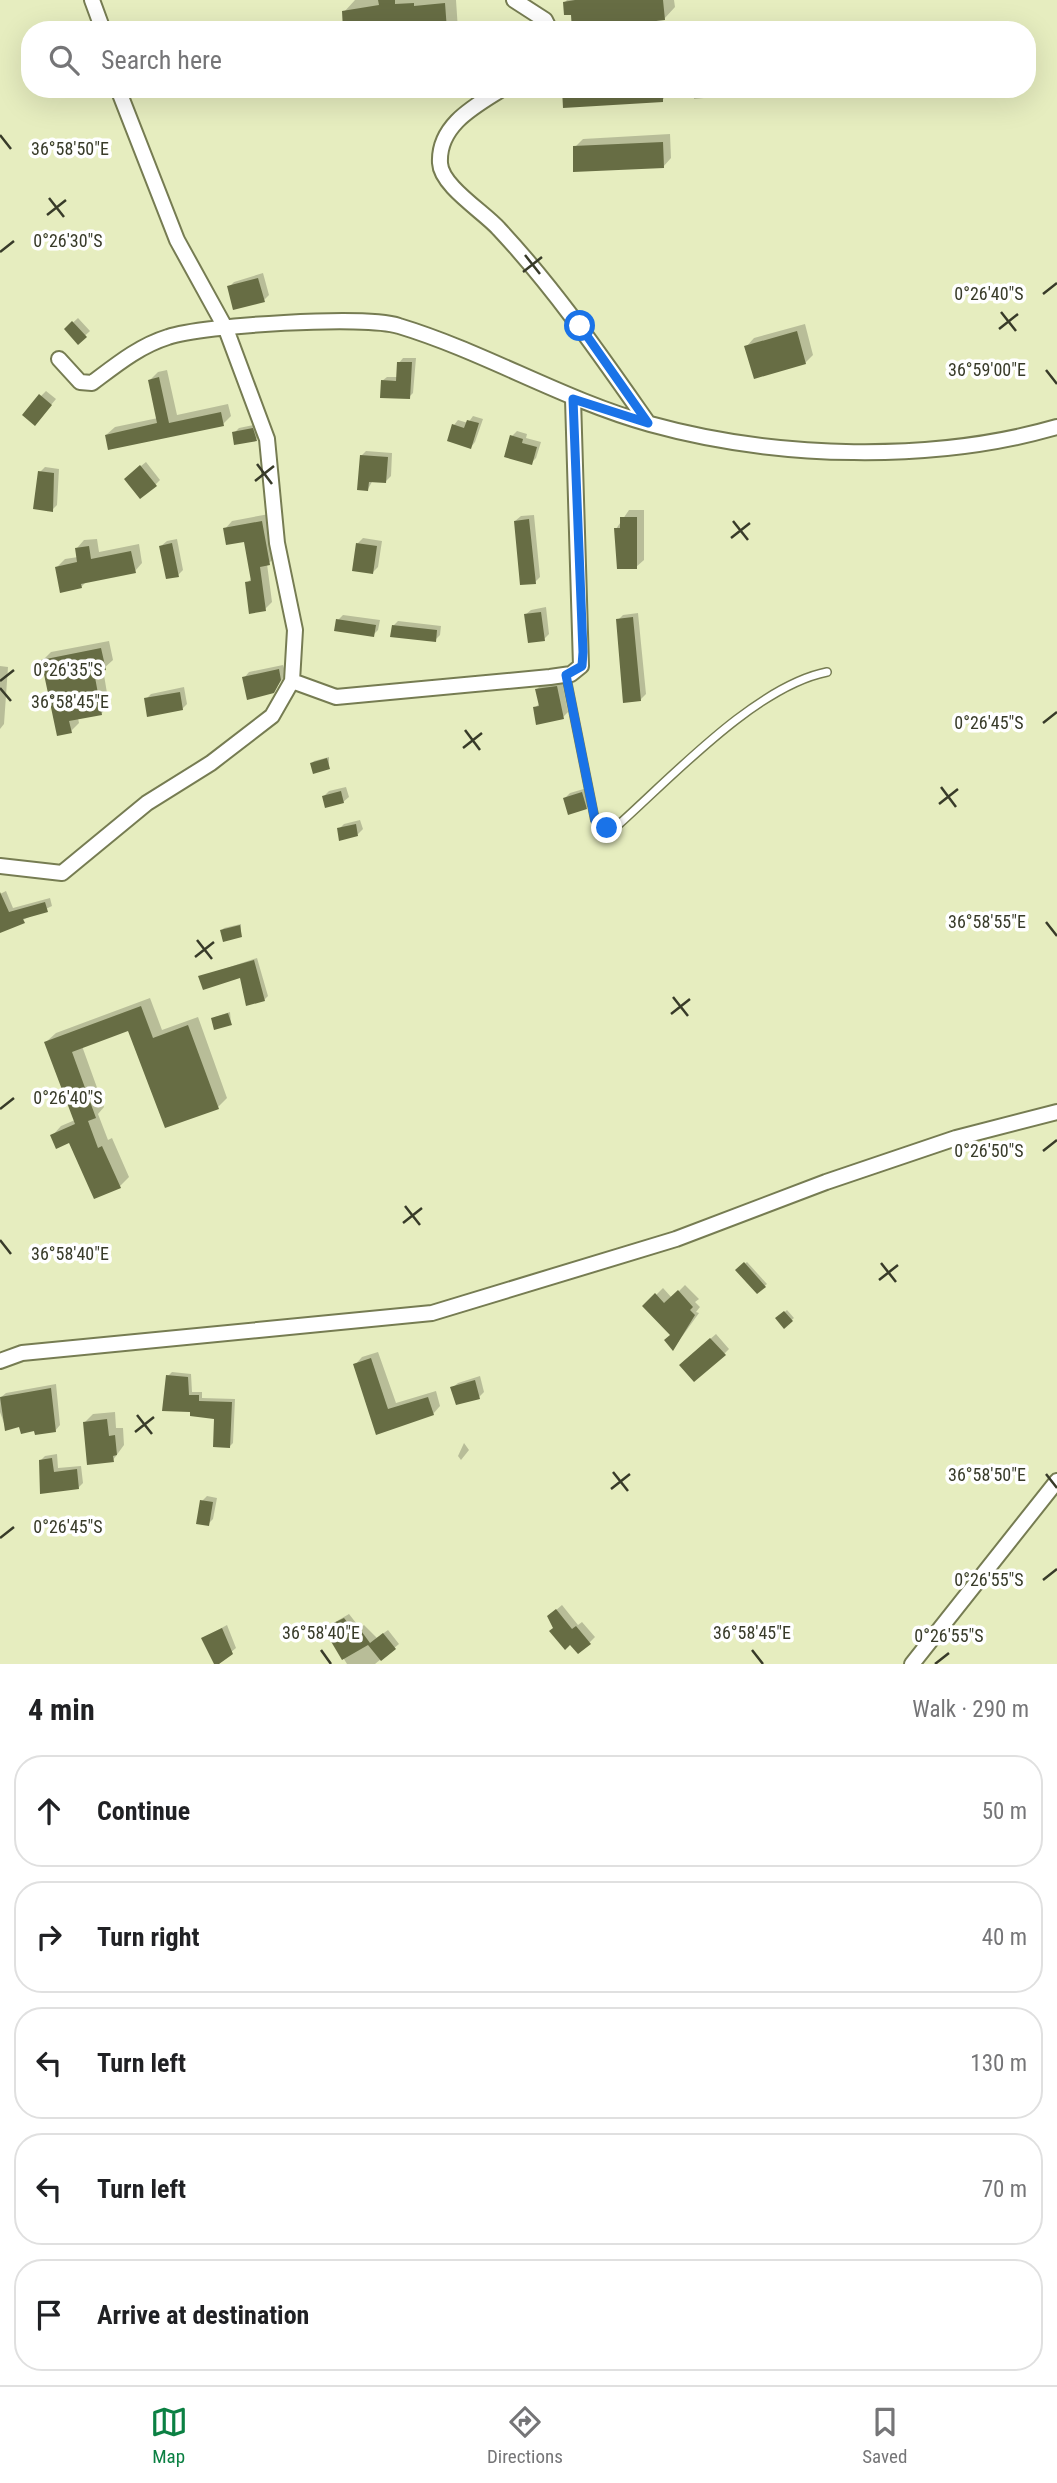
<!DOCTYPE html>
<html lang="en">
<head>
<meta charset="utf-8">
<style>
	body { margin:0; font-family:"Roboto Condensed",sans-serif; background:#f6f6f6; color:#202124 }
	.stop { position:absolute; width:21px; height:21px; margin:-16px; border:5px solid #1a73e8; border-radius:50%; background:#fff }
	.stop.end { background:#1a73e8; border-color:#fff; box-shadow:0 2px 7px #0008 }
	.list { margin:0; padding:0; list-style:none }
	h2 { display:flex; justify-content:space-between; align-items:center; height:91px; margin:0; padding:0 28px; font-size:30px }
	h2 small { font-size:23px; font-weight:400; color:#757577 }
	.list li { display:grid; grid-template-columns:46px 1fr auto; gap:21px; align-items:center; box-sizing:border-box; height:112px; margin:0 14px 14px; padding:0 14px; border:2px solid #e0e0e0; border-radius:28px }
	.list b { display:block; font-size:26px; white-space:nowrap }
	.list em { font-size:23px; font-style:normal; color:#757577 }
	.icon { flex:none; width:38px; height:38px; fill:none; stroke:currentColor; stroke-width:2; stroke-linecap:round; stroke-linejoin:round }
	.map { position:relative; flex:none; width:1057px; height:1664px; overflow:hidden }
	.search { position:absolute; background:#fff; box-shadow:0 7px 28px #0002; left:21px; right:21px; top:21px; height:77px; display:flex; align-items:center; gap:18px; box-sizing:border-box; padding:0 24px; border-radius:28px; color:#757577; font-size:26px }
	.sheet { height:721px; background:#fff }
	nav { display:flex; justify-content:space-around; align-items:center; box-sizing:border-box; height:98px; border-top:2px solid #e0e0e0; background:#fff; font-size:19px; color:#757577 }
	nav a { display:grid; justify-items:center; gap:4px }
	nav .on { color:#0b8043 }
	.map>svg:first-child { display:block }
	.shadow { fill:#0003 }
	.building { fill:#676d44 }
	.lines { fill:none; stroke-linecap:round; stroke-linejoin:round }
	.service-casing { stroke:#767c52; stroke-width:10 }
	.minor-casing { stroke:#767c52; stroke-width:18 }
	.service { stroke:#fff; stroke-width:7 }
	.minor { stroke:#fff; stroke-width:14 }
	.route { stroke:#1a73e8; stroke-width:9 }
	.ticks { fill:none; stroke:#383b29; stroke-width:2.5 }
	.ticks-label { font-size:18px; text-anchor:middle; fill:#383b29; stroke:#fff; stroke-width:7; stroke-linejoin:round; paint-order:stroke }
</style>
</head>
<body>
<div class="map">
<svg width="1057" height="1664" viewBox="0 0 1057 1664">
	<rect width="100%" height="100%" fill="#e6edbf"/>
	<path class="shadow" d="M355,0H456L458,30H345L344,12Z
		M567,0H674L675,7L664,19L635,22L630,27L565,2Z
		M564,89H671V92L662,100Z
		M694,89H728V91L723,96L694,99Z
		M670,134L671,158L663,167L575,147L583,139Z
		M263,273L269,295L264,300L229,287L234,282Z
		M78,318L90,331L78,342L66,329Z
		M805,324L813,355L805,363L746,347L754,338Z
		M403,358H416L413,393L409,397L382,381L387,377H398L399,363Z
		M167,370L177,415L228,404L231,416L223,424L106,435L115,427L158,418L150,380L158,372Z
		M46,391L56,399L40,418L41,396Z
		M473,416L483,419L475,442L471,447L454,425L458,420L468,423Z
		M258,424L261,434L256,439L234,433L239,428Z
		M517,431L527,434L526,438L541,442L536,458L531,463L512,436Z
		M366,451L392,453L391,476L386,481L373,480L368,489L361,456Z
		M146,462L160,480L155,485L131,474Z
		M45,467L59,469L57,505L52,510L40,472Z
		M629,510H644V560L636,567L616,529Z
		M269,514L277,557L267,564L272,602L265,609L247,583L252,578L245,539L225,529L232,521Z
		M534,515L540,577L535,582L515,521L521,516Z
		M363,538L382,541L378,567L373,572L357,544Z
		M97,539L99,552L139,544L142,563L135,571L87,581L81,587L57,567L65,559L78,557L77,548L84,540Z
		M177,539L183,570L178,575L161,546L167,541Z
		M546,607L549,634L544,639L525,615L531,610Z
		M638,613L646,694L640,700L618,620L623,615Z
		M343,615L380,620L378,630L373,635L338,620Z
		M398,621L441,626L440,635L435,640L393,626Z
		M109,641L113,660L103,669L109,705L101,714L78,718L79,723L71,731L43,660L51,652Z
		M283,665L286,674L273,692L244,678L249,672Z
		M0,666L8,667L4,724L0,729Z
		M562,681L568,712L563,717L535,708L540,703L537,689L542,684Z
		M184,687L187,704L182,709L146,699L151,694Z
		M329,757V767L312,763L314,761Z
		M346,787L349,797L343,802L324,796L329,791Z
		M587,788L591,803L586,808L565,798L570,793Z
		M360,820L363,829L358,834L339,829L344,824Z
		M6,891L13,908L50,898L52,906L0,931V894Z
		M241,924V935L222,930L224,928Z
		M257,958L268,996L264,1000L241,976L200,977Z
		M150,998L162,1030L198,1017L227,1098L218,1107L129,1029L82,1046L104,1107L98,1114L108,1140L112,1138L129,1177L120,1186L70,1141L52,1136L61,1126L75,1120L46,1042L56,1033Z
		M230,1012L231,1024L213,1019L215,1017Z
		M747,1262L767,1284L757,1292L738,1270Z
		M685,1285L699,1299L695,1302L700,1307L696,1312L699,1313L673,1349L672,1335L645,1306L663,1288L672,1298Z
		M787,1310L794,1318L784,1326L778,1318Z
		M716,1334L729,1349L724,1354L686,1360Z
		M378,1352L396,1403L436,1391L440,1406L433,1414L378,1432L355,1365L362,1357Z
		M172,1372L191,1374L192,1392H202V1398L235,1399L233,1443L229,1447L216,1417L192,1415L168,1376Z
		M480,1376L484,1392L479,1397L452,1388L458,1383Z
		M56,1384L60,1425L55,1431L21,1425L6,1429L0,1412V1398L6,1393Z
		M115,1412L116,1428H123L124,1445L113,1460L85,1422L93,1414Z
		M464,1443L469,1450L461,1460L458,1456Z
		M57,1454L58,1468L81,1466L83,1483L78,1488L41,1492V1460L45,1456Z
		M207,1496L217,1498L213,1519L208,1524L202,1501Z
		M562,1605L578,1625L582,1622L595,1637L590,1642L571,1643L554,1628L555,1611Z
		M349,1614L360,1628L364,1625L377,1638L388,1630L399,1644L375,1664H347L325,1628Z
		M227,1625L236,1648L231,1652L203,1638Z"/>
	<path class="building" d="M378,0H395V4L414,3V6L445,3L447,30H343L342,11L379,5Z
		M575,0H663L665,20L630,24L631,29L624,30H616L615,26L572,30L571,15H564L563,2Z
		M562,89H663V102L563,108Z
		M663,142L664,168L573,172V146Z
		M258,278L265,302L233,310L227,286Z
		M72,321L87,337L78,345L64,329Z
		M797,331L806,364L754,379L744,346Z
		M397,362H412L410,399L380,398L381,380L396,381Z
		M159,377L169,423L221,412L224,426L108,450L105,435L157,423L148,380Z
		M39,394L52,405L35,426L22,415Z
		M467,420L479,423L471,449L447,441L452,424L464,428Z
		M253,428L257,441L234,445L232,432Z
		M510,435L523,439L522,443L537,447L532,465L504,457Z
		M360,455L388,457L386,483L369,482L368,491L357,490Z
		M140,465L157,486L140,499L124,479Z
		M38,471L54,473L53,512L33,509Z
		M620,517H637V569H617L614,528H620Z
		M529,519L536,584L520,585L514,521Z
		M262,521L270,565L260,567L266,611L249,614L245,582L251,581L244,542L226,545L223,528Z
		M172,543L179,577L166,579L159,546Z
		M356,543L377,546L373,574L352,571Z
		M89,546L91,559L131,551L136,573L81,584L82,588L60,593L55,567L77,562L75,548Z
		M541,612L545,641L528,643L524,614Z
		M633,617L641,701L623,703L616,619Z
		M336,619L376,625L374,637L334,631Z
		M392,625L437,630L436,642L390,637Z
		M101,648L106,670L94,672L102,715L69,721L72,733L57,736L41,660Z
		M279,669L281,680L274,693L247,700L242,677Z
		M557,686L564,719L536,725L533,707L539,706L535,689Z
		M180,692L183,710L147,717L144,698Z
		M327,758L330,769L313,774L310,763Z
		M341,791L344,803L325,808L322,796Z
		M582,792L587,809L568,815L563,798Z
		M356,824L358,836L339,841L337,828Z
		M0,892L9,912L45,902L48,912L23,919L25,923L0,933Z
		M240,925L242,937L223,942L220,930Z
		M254,960L265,1001L246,1006L240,978L203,990L198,976Z
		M141,1006L153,1038L188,1025L219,1109L165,1128L128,1031L72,1052L96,1118L88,1121L98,1148L102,1146L121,1188L94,1199L69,1143L56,1149L50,1135L75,1124L44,1042Z
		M228,1013L232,1025L214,1030L211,1018Z
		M744,1262L766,1287L757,1294L735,1270Z
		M678,1290L693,1307L690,1310L695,1315L673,1351L664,1340L670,1335L642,1306L655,1293L664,1303Z
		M784,1311L793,1321L784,1329L775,1318Z
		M710,1338L726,1355L694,1382L679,1365Z
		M371,1358L388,1409L428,1397L434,1415L376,1435L353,1364Z
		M166,1375L188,1377L189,1395H199V1401L232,1402L230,1448L213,1447L214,1419L190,1416V1412L162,1411Z
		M475,1380L480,1399L456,1405L450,1387Z
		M51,1388L56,1432L35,1435L34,1431L21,1434L19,1427L5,1431L0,1397Z
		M107,1419L109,1436L115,1435L117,1455L113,1456L114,1462L87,1465L83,1422Z
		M52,1458L54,1472L77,1469L79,1489L40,1494L39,1460Z
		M200,1500L213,1502L209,1526L196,1524Z
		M556,1609L572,1629L576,1626L591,1644L578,1654L570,1645L565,1650L549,1631L553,1628L547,1616Z
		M344,1618L354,1631L359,1628L370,1643L383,1633L396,1649L381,1661L368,1645L342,1660L323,1628Z
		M222,1628L233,1654L219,1664H214L201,1638Z"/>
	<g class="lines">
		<g class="service-casing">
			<path id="service" d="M566,675L595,820L599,826H617C672,777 756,686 827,672"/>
		</g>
		<g class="minor-casing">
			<path id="minor" d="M92,0L103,30
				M514,0L545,20L550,30
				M502,89C475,106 438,125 440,163C441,186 484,212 499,229C555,289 601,356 648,423
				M59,359L80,382L92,383C116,365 139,346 168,337C203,325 366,315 399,326C485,352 563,400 650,424C776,459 932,463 1057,427
				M292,681L336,697L550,677L571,674L581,666L573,399
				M0,866L62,873L147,803L211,763L272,716L292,681L295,630L277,543L267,439L226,329L177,240L118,89
				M0,1361L22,1353L432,1313L676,1239L826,1182L956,1138L1057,1112
				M912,1664L1057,1481"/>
		</g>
		<use href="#service" class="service"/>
		<use href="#minor" class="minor"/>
	</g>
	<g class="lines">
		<path class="route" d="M580,326L648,423L573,399L583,652L582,666L566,675L595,820L599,827L607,828"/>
	</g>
	<path class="ticks" d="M0,135L11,149M49,198L64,217M47,215L66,200M0,252L14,241M525,255L540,274M523,272L542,257M1043,294L1057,283M1001,312L1016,331M999,329L1018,314M1046,370L1057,384M257,464L272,484M255,481L274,466M733,521L748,540M731,538L750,523M0,681L14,670M0,688L11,701M1043,723L1057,712M465,730L480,750M463,748L482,733M941,787L956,807M939,804L958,789M1046,922L1057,936M197,940L212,959M195,957L214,942M673,997L688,1016M671,1014L690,999M0,1109L14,1098M1043,1151L1057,1140M405,1206L420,1225M403,1223L422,1208M0,1240L11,1254M881,1263L896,1282M879,1280L898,1265M137,1415L152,1434M135,1432L154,1417M613,1472L628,1491M1046,1474L1057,1488M611,1489L630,1474M0,1538L14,1527M1043,1580L1057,1569M321,1650L331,1664M752,1650L763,1664M935,1664L949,1653"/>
	<g class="ticks-label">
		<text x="70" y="155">36°58'50"E</text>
		<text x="68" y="247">0°26'30"S</text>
		<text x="989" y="300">0°26'40"S</text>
		<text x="987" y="376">36°59'00"E</text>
		<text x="68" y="676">0°26'35"S</text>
		<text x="70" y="708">36°58'45"E</text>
		<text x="989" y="729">0°26'45"S</text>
		<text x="987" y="928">36°58'55"E</text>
		<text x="68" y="1104">0°26'40"S</text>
		<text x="989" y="1157">0°26'50"S</text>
		<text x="70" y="1260">36°58'40"E</text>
		<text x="987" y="1481">36°58'50"E</text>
		<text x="68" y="1533">0°26'45"S</text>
		<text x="989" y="1586">0°26'55"S</text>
		<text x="321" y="1639">36°58'40"E</text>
		<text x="752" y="1639">36°58'45"E</text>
		<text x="949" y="1642">0°26'55"S</text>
	</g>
</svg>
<div class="stop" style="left:580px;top:326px"></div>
<div class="stop end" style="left:607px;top:828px"></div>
<div class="search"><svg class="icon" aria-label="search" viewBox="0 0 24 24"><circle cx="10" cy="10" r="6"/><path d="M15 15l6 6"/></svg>Search here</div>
</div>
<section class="sheet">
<h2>4 min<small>Walk · 290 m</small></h2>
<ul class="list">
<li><svg class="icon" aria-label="ahead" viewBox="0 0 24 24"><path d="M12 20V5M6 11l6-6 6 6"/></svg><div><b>Continue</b></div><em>50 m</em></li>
<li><svg class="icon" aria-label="right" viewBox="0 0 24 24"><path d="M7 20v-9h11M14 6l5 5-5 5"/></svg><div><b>Turn right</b></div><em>40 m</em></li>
<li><svg class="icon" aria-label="left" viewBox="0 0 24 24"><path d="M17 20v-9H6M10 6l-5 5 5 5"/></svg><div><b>Turn left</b></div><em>130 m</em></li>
<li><svg class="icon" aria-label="left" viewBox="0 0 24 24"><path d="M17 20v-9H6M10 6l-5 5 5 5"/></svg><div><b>Turn left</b></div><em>70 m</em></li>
<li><svg class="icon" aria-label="arrive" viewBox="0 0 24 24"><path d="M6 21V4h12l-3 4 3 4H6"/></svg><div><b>Arrive at destination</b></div></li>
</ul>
</section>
<nav>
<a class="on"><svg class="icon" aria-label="map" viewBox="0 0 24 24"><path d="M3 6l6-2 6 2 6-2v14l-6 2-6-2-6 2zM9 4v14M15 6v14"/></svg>Map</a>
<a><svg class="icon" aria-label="directions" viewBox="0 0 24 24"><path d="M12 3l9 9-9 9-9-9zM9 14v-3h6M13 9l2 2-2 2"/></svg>Directions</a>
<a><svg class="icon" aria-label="saved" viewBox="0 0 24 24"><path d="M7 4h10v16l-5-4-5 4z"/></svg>Saved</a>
</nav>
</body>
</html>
